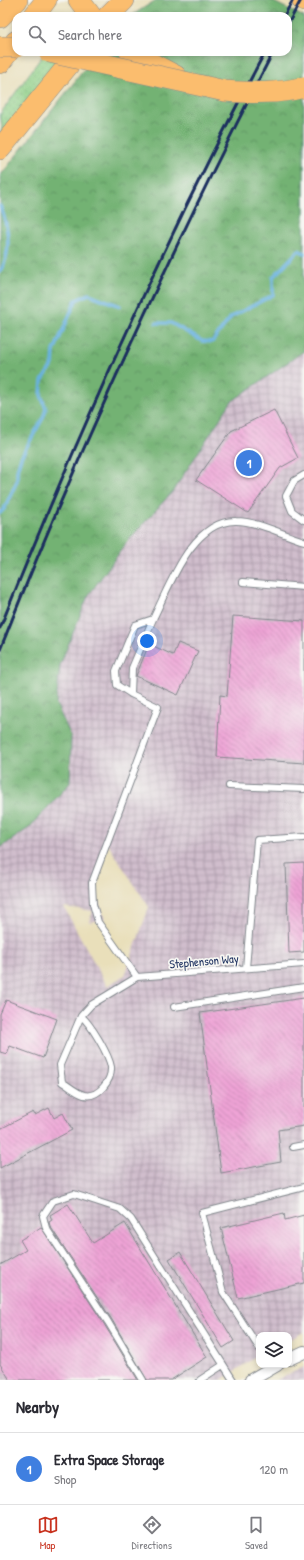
<!DOCTYPE html>
<html lang="en">
<head>
<meta charset="utf-8">
<style>
	body { margin:0; font-family:"Patrick Hand",sans-serif; background:#f2f2f3; color:#2b2b33 }
	.controls { position:absolute; right:12px; bottom:12px; display:grid; overflow:hidden; border-radius:8px; box-shadow:0 2px 6px #0003 }
	.controls button { width:36px; height:36px; display:grid; place-items:center; padding:0; border:0; border-bottom:1px solid #e1e1e2; background:#fff; color:#2b2b33; font:20px sans-serif }
	.you { position:absolute; left:147px; top:641px; width:14px; height:14px; margin:-10px; border:3px solid #fff; border-radius:50%; background:#1a73e8; box-shadow:0 0 0 6px #1a73e833 }
	.badge { display:grid; place-items:center; width:26px; height:26px; border-radius:50%; background:#c8321e; color:#fff; font-size:13px; font-weight:700 }
	.pin { position:absolute; translate:-50% -50%; border:2px solid #fff; box-shadow:0 1px 4px #0006 }
	.list { margin:0; padding:0; list-style:none }
	h2 { display:flex; justify-content:space-between; align-items:center; height:52px; margin:0; padding:0 16px; font-size:17px }
	h2 small { font-size:13px; font-weight:400; color:#7c7c81 }
	.list li { display:grid; grid-template-columns:26px 1fr auto; gap:12px; align-items:center; box-sizing:border-box; height:72px; padding:0 16px; border-top:1px solid #e1e1e2 }
	.list b { display:block; font-size:15px; white-space:nowrap }
	.list p { margin:0; font-size:13px; white-space:nowrap; color:#7c7c81 }
	.list em { font-size:13px; font-style:normal; color:#7c7c81 }
	.icon { flex:none; width:22px; height:22px; fill:none; stroke:currentColor; stroke-width:2; stroke-linecap:round; stroke-linejoin:round }
	.map { position:relative; flex:none; width:304px; height:1380px; overflow:hidden }
	.search { position:absolute; background:#fff; box-shadow:0 2px 6px #0003; left:12px; right:12px; top:12px; height:44px; display:flex; align-items:center; gap:10px; box-sizing:border-box; padding:0 14px; border-radius:12px; color:#7c7c81; font-size:15px }
	.sheet { height:124px; background:#fff }
	nav { display:flex; justify-content:space-around; align-items:center; box-sizing:border-box; height:56px; border-top:1px solid #e1e1e2; background:#fff; font-size:11px; color:#7c7c81 }
	nav a { display:grid; justify-items:center; gap:2px }
	nav .on { color:#c8321e }
	.map>svg:first-child { display:block }
	.industrial { fill:url(#industrial-grid); fill-rule:evenodd }
	.grass { fill:url(#grass-dots); stroke:#557f72 }
	.forest { fill:url(#forest-crowns); stroke:#477068 }
	.lines { fill:none; stroke-linecap:round; stroke-linejoin:round }
	.stream { stroke:#67b1df; stroke-width:3.5 }
	.building { fill:url(#building-back-hatch) }
	.lane-casing { stroke:#82878c; stroke-width:8 }
	.street-casing { stroke:#82878c; stroke-width:14 }
	.highway-casing { stroke:#82878c; stroke-width:22 }
	.lane { stroke:#fff; stroke-width:6 }
	.street { stroke:#fff; stroke-width:12 }
	.highway { stroke:#fbbd6e; stroke-width:21 }
	.rail { stroke:#1b2f5e; stroke-width:3 }
	.highway-bridge-casing { stroke:#82878c; stroke-width:22; stroke-linecap:butt }
	.highway-bridge { stroke:#fbbd6e; stroke-width:21 }
	.labels { text-anchor:middle; dominant-baseline:central; stroke-width:3.5; stroke-linejoin:round; paint-order:stroke }
	.street-label { font-size:12px; fill:#1b2f5e; stroke:#f6f6f2 }
</style>
</head>
<body>
<div class="map">
<svg width="304" height="1380" viewBox="0 0 304 1380">
	<defs>
		<pattern id="industrial-grid" width="8" height="8" patternUnits="userSpaceOnUse"><rect width="8" height="8" fill="#d0bdcc"/><path d="M0 4h8M4 0v8" fill="none" stroke="#a89aa9"/></pattern>
		<pattern id="grass-dots" width="8" height="8" patternUnits="userSpaceOnUse"><rect width="8" height="8" fill="#8fcf86"/><path d="M2 2h.1M6 6h.1" fill="none" stroke="#7bb276" stroke-width="1.8" stroke-linecap="round"/></pattern>
		<pattern id="forest-crowns" width="20" height="18" patternUnits="userSpaceOnUse"><rect width="20" height="18" fill="#73b273"/><path d="M2 6a3 3 0 1 1 6 0M12 15a3 3 0 1 1 6 0" fill="none" stroke="#5e9162"/></pattern>
		<pattern id="building-back-hatch" width="6" height="6" patternUnits="userSpaceOnUse"><rect width="6" height="6" fill="#eea3d5"/><path d="M-1 5l2 2M0 0l6 6M5-1l2 2" fill="none" stroke="#c085b0"/></pattern>
	</defs>
	<rect width="100%" height="100%" fill="#f6f6f2"/>
	<filter id="ink" filterUnits="userSpaceOnUse"><feTurbulence type="fractalNoise" baseFrequency=".025" numOctaves="2"/><feDisplacementMap in="SourceGraphic" scale="8" xChannelSelector="R" yChannelSelector="G"/><feConvolveMatrix kernelMatrix="1 2 1 2 8 2 1 2 1" color-interpolation-filters="sRGB"/></filter>
	<filter id="wash" filterUnits="userSpaceOnUse"><feTurbulence type="fractalNoise" baseFrequency=".012" numOctaves="4" result="noise"/><feDisplacementMap in="SourceGraphic" scale="16" xChannelSelector="R" yChannelSelector="G"/><feGaussianBlur stdDeviation="0.9" result="paint"/><feColorMatrix in="noise" values="0 0 0 0 0 0 0 0 0 0 0 0 0 0 0 0 0 1.4 0 .05"/><feComposite in="paint" operator="in"/></filter>
	<g filter="url(#wash)">
		<rect width="100%" height="100%" fill="#e9dfba"/>
		<path class="industrial" d="M304,167V1332L289,1340V1335H259V1355L221,1380H0V770L58,609ZM107,843L149,907L125,975L107,986L64,907L93,911L89,922L105,919L98,900L95,880Z
			M304,1367V1380H276Z"/>
		<path class="grass" d="M45,52H70L0,137L2,127L0,114Z"/>
		<path class="forest" d="M156,0H270L304,17V351L231,402L173,491L127,542L88,596L60,665L56,704L71,736L70,783L29,828L0,848V176L98,52H288V16H131Z"/>
		<g class="lines">
			<path class="stream" d="M0,206C9,227 12,252 0,272
				M156,323H171L202,341L212,342L231,317L273,295V277L299,250L304,253
				M0,513L4,509L17,481V470L21,457L43,418L46,409L41,395L42,381L53,364L54,351L76,300L89,294L120,306"/>
		</g>
		<g id="blocks">
			<path class="building" d="M274,410L298,458L280,468L248,513L196,480L231,431Z
				M233,616L304,621V763L217,757L220,695L227,696Z
				M178,643L198,651L178,695L136,676L149,644L173,655Z
				M304,863V952L289,953L286,864Z
				M304,998V1126L278,1130L281,1162L221,1173L200,1013Z
				M6,1000L57,1019L43,1058L10,1046L7,1054L0,1052V1014Z
				M49,1108L54,1118L63,1113L72,1130L0,1168V1129L33,1112L35,1115Z
				M68,1204L93,1243L125,1223L207,1357L171,1380H147L112,1320L50,1226L49,1222L52,1220L50,1215Z
				M284,1213L285,1220L304,1215V1283L238,1298L221,1228Z
				M41,1227L104,1324L138,1380H10L0,1364V1265L26,1250L20,1240Z
				M180,1252L234,1341L223,1348L169,1259Z"/>
		</g>
	</g>
	<g filter="url(#ink)">
		<use href="#blocks" fill-opacity="0" stroke="#82878c" stroke-width="1"/>
		<g class="lines">
			<g class="lane-casing">
				<path id="lane" d="M304,475L294,481L286,496L292,511L304,520
					M243,582L304,587
					M131,694L132,668L153,619
					M229,786L304,789
					M246,968L257,840L304,837
					M137,977L98,922L93,904L92,883L158,707L131,694L117,685L116,671L135,625L153,619C169,587 192,520 236,521C257,521 284,535 304,541
					M174,1007L304,987
					M81,1016C91,1024 109,1055 111,1067C112,1081 98,1098 84,1095C76,1093 69,1086 62,1082L60,1065L81,1016L91,1005L137,977L304,964
					M293,1147L304,1145
					M259,1348L223,1292L202,1213L304,1187
					M143,1380L108,1322L46,1228L43,1216L53,1201L74,1194L120,1209L131,1219L233,1380
					M200,1380L223,1365"/>
			</g>
			<g class="street-casing">
				<path id="street" d="M289,1359L304,1352
					M251,1380L277,1365"/>
			</g>
			<g class="highway-casing">
				<path id="highway" d="M79,0L91,16
					M302,0L304,1
					M34,16L46,0
					M108,16L124,0
					M0,17L17,0
					M130,52L176,76
					M0,63L16,41
					M0,149L79,52"/>
			</g>
			<use href="#lane" class="lane"/>
			<use href="#street" class="street"/>
			<use href="#highway" class="highway"/>
			<path class="rail" d="M284,16L293,0
				M288,24L301,0
				M0,628C79,432 165,238 265,52
				M0,650C80,446 173,247 273,52"/>
			<g class="highway-bridge-casing">
				<path id="highway-bridge" d="M0,47H16
					M49,52L225,91C251,93 278,94 304,87"/>
			</g>
			<use href="#highway-bridge" class="highway-bridge"/>
		</g>
	</g>
	<g class="labels">
		<g class="street-label">
			<text transform="translate(204 961) rotate(-5)">Stephenson Way</text>
		</g>
	</g>
</svg>
<div class="controls">
<button><svg class="icon" aria-label="layers" viewBox="0 0 24 24"><path d="M12 4l9 5-9 5-9-5zM3 14l9 5 9-5"/></svg></button>
</div>
<div class="you"></div>
<div class="pin badge" style="left:249px;top:463px;background:#3f7fe0">1</div>
<div class="search"><svg class="icon" aria-label="search" viewBox="0 0 24 24"><circle cx="10" cy="10" r="6"/><path d="M15 15l6 6"/></svg>Search here</div>
</div>
<section class="sheet">
<h2>Nearby<small></small></h2>
<ul class="list">
<li><span class="badge" style="background:#3f7fe0">1</span><div><b>Extra Space Storage</b><p>Shop</p></div><em>120 m</em></li>
</ul>
</section>
<nav>
<a class="on"><svg class="icon" aria-label="map" viewBox="0 0 24 24"><path d="M3 6l6-2 6 2 6-2v14l-6 2-6-2-6 2zM9 4v14M15 6v14"/></svg>Map</a>
<a><svg class="icon" aria-label="directions" viewBox="0 0 24 24"><path d="M12 3l9 9-9 9-9-9zM9 14v-3h6M13 9l2 2-2 2"/></svg>Directions</a>
<a><svg class="icon" aria-label="saved" viewBox="0 0 24 24"><path d="M7 4h10v16l-5-4-5 4z"/></svg>Saved</a>
</nav>
</body>
</html>
